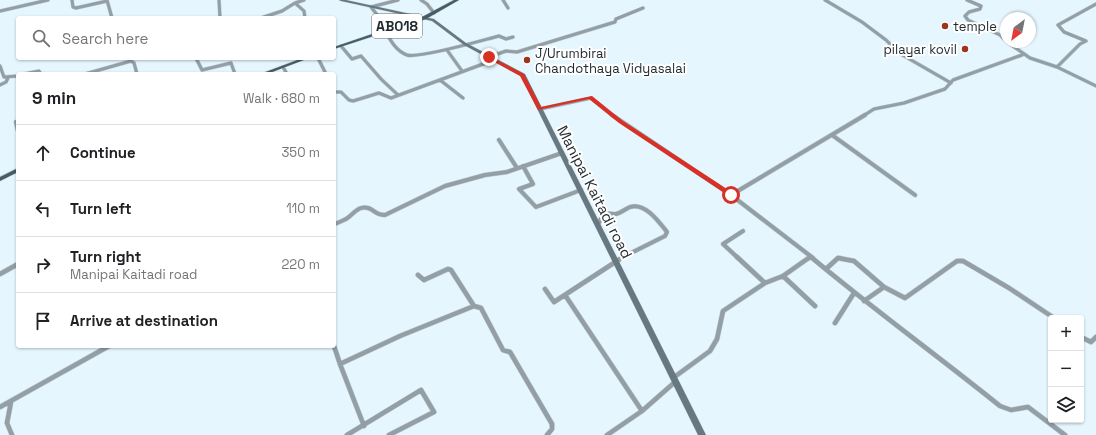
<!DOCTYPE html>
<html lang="en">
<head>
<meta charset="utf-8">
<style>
	body { margin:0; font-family:"Space Grotesk",sans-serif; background:#f2f2f2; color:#202124 }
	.controls { position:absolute; right:12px; bottom:12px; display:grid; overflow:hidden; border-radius:4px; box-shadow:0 1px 3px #0004 }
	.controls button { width:36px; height:36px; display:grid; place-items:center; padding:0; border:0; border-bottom:1px solid #e0e0e0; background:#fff; color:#202124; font:20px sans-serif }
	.compass { position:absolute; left:1000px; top:12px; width:36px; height:36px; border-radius:50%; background:#fff; box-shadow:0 1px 3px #0004; rotate:212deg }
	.stop { position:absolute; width:12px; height:12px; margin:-9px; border:3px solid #d93025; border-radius:50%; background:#fff }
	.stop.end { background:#d93025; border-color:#fff; box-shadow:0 1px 4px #0008 }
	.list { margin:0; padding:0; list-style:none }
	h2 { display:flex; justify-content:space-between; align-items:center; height:52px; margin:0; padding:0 16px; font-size:17px }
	h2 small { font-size:13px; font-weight:400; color:#757577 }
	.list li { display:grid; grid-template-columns:26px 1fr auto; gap:12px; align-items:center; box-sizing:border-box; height:56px; padding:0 16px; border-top:1px solid #e0e0e0 }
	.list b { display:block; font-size:15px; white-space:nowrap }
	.list p { margin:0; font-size:13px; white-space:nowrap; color:#757577 }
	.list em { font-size:13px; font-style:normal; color:#757577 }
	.icon { flex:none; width:22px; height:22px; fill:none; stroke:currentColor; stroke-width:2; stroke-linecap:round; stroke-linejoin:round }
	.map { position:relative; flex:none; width:1096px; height:435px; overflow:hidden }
	.search { position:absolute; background:#fff; box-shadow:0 1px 3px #0004; left:16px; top:16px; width:320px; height:44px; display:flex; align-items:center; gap:10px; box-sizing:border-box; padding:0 14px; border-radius:4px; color:#757577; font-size:15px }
	.panel { position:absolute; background:#fff; box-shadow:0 1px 3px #0004; left:16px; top:72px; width:320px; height:276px; border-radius:4px }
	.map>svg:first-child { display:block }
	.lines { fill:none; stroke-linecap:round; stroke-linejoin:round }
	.minor-far2-casing { stroke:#c1d1d9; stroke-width:4 }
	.minor-far1-casing { stroke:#c1d1d9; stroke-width:5 }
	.minor-casing { stroke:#c1d1d9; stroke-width:5.5 }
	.secondary-casing { stroke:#c1d1d9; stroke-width:0.5 }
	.primary-casing { stroke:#c1d1d9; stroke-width:1 }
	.minor-far2 { stroke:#949fa5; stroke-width:3 }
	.minor-far1 { stroke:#949fa5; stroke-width:4 }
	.minor { stroke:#949fa5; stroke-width:4.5 }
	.secondary { fill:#677880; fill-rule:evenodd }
	.primary { fill:#475c66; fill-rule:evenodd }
	.route { fill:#d93025 }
	.poi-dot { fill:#9d341e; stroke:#fff; stroke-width:1.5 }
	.labels { text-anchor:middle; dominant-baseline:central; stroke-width:4; stroke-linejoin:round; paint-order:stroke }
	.far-poi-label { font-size:13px; fill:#1f2a2f; stroke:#fff; text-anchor:start }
	.shield { fill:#fff; stroke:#626a6d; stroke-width:1 }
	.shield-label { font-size:14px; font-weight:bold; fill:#1f2a2f }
	.street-label { font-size:15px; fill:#1f2a2f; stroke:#fff }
</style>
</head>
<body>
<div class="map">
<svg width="1096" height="435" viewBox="0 0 1096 435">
	<rect width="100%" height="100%" fill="#e5f6fe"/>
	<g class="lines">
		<g class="minor-far2-casing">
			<path id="minor-far2" d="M72,0L73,7L76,8L107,1
				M107,0L112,18
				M219,0L220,18
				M421,0L427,4L434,13
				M503,0L508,8
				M825,0L862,22L886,40L899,53L951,83
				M967,0L981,6L980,9L969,12L965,16L968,20L1000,35L1006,41
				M295,3L304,11L305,18
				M0,11L48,0
				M261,18L282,11L295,3L304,0
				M388,29L371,7L398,0
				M385,30C390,40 396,51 407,55C419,59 483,40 499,36L506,39L513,37
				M1007,42L1030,58L1057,67L1096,86
				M341,46L352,59L361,56L381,79L398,95
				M447,50L462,71
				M489,57L506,51L517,52L615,22L616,19L643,8
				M196,58L202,70L231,63L235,74
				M318,58L326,74
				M0,66L4,77L18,76
				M283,67L287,74
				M1057,67L1080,44L1086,41L1064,32L1058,25L1096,4
				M24,74L39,71L41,74
				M85,74L131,61L134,63L137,74
				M440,80L463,98
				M0,85L6,82L8,78
				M334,92H341L349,100L353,101L379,93L391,98L494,60
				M540,109L591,98L613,116
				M863,116L874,109L904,103L945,89L953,80L1022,55"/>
		</g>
		<g class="minor-far1-casing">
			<path id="minor-far1" d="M612,115L731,195L865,115
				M16,122L18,131
				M832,135L915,195
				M499,140L517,168
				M523,166L533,184L519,189L536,207L581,190
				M731,195L813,258
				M334,224C338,223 342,221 346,219C353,215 358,205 368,208C375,210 375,215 385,215L445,186L485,175L507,172L562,153
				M598,225L603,214C607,213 611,214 616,214C621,213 625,209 630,207C645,202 659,222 667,232L665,236L621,258
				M738,258L723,244L743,231
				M809,258L811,257
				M838,258H840"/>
		</g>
		<g class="minor-casing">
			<path id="minor" d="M737,257L765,283
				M811,257C873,309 938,356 1000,406L1011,410L1028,407L1065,435
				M826,269L838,258L854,261L884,287L905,298L957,261H963L1009,288L1054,318
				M0,274L18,264
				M418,275L424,280L448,269L451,270L474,306
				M783,276L815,306
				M545,289L554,302L623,257
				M565,295L642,411L675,382
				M864,301L884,287
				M835,323L854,293
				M1081,337L1091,342L1096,337
				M334,346L340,364
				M673,378L710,351L717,339L723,311L765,283L783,276L810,257
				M11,402L7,423L12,435
				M0,407L109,346
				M364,426L340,364L400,336L474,306L481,308L503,350L510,352L552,424V429L547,435
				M347,435L421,390L434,412L389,435
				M607,435L642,411"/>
		</g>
		<g class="secondary-casing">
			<path id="secondary" d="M339,0H346L434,19L466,43L525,74L706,435H698L521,76L464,45L432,21L341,1Z"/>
		</g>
		<g class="primary-casing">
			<path id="primary" d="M454,0H459L426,19L334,49V47L422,17Z
				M303,58H309L267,74H260Z
				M18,168V172L0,181V177Z"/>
		</g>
		<use href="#minor-far2" class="minor-far2"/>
		<use href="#minor-far1" class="minor-far1"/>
		<use href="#minor" class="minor"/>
		<use href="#secondary" class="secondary"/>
		<use href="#primary" class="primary"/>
	</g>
	<path class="route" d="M489,56L524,74L541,107L592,96L623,121L733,193V196H729L619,123L589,99L538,110L520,76L487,58L486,57Z"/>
	<g class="poi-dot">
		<circle cx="945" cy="26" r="4"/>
		<circle cx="965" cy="49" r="4"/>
		<circle cx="527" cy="60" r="4"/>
	</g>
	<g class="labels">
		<g class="far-poi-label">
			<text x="953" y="26">temple</text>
			<text x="957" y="49" text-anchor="end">pilayar kovil</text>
			<text x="535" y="53">J/Urumbirai<tspan x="535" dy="15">Chandothaya Vidyasalai</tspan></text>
		</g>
		<rect class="shield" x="372" y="14" width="50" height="24" rx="3"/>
		<g class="shield-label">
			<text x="397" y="26">AB018</text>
		</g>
		<g class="street-label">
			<text transform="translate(595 192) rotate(63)">Manipai Kaitadi road</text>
		</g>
	</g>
</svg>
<div class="controls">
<button>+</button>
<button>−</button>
<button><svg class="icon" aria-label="layers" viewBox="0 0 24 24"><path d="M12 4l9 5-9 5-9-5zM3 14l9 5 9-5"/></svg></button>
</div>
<svg class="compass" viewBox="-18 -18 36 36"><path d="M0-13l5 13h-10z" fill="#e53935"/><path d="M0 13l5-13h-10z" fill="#757577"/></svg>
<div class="stop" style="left:731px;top:195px"></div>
<div class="stop end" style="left:489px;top:57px"></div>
<div class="search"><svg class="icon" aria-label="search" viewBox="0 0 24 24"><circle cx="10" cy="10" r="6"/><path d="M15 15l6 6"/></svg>Search here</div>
<section class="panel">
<h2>9 min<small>Walk · 680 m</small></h2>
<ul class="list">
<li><svg class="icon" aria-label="ahead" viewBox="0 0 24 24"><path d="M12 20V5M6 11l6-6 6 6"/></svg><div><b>Continue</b></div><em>350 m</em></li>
<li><svg class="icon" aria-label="left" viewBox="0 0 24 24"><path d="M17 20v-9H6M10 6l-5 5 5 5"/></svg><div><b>Turn left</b></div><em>110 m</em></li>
<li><svg class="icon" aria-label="right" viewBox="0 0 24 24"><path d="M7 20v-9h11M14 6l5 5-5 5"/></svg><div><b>Turn right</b><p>Manipai Kaitadi road</p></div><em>220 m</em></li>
<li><svg class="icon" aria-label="arrive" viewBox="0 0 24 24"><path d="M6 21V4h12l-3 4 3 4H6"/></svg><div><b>Arrive at destination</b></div></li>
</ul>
</section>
</div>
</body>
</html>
